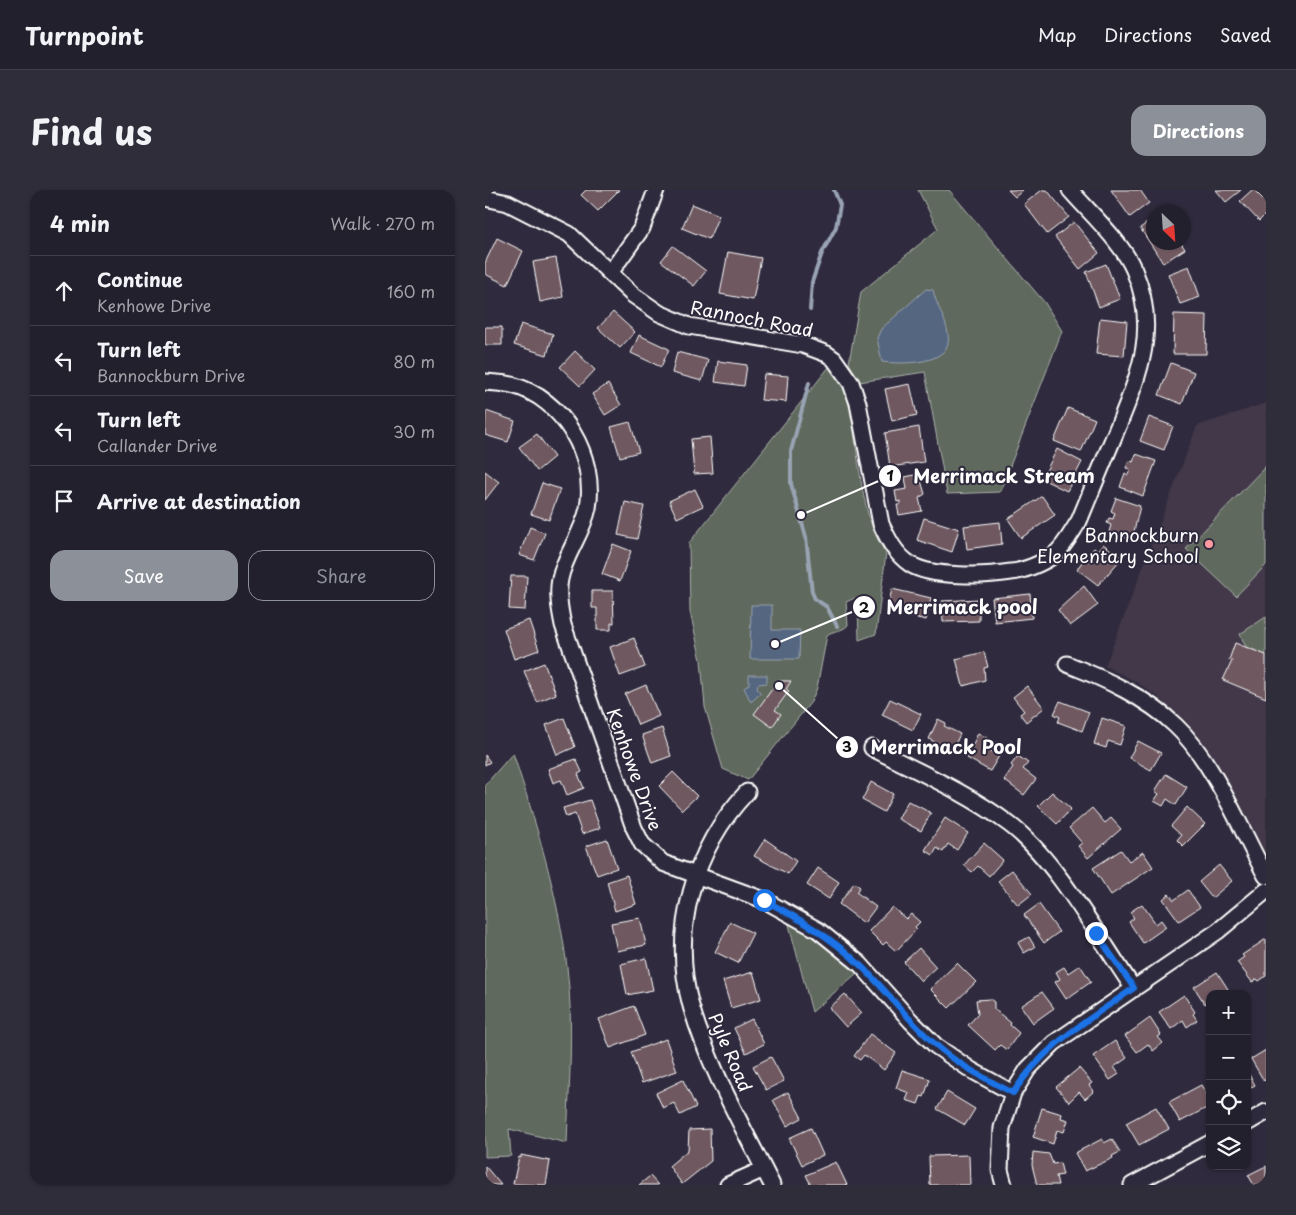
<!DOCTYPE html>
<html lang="en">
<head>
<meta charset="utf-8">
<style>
	body { margin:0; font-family:"Playpen Sans",sans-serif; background:#2f2d3a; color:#f1f3f6 }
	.controls { position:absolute; right:15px; bottom:15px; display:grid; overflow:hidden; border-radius:10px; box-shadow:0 1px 4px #0004 }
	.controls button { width:45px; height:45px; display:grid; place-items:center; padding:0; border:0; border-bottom:1px solid #403e4a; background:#23202e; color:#f1f3f6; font:25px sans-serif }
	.compass { position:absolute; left:661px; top:15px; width:45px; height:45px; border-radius:50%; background:#23202e; box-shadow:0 1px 4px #0004; rotate:155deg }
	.stop { position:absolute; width:15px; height:15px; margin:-11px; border:4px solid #1a73e8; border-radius:50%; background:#fff }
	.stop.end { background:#1a73e8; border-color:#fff; box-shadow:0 1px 5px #0008 }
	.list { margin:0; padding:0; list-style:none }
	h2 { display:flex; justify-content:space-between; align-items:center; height:65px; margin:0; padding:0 20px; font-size:21px }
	h2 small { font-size:16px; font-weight:400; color:#a3a3aa }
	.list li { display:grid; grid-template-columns:32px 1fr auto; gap:15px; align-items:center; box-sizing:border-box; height:70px; padding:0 20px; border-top:1px solid #403e4a }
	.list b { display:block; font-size:19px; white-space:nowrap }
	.list p { margin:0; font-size:16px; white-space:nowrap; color:#a3a3aa }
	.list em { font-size:16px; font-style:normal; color:#a3a3aa }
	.actions { display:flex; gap:10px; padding:15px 20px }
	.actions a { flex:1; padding:11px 0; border:1px solid #8c9099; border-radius:15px; text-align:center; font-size:18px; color:#8c9099 }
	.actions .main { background:#8c9099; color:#fff }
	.icon { flex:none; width:28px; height:28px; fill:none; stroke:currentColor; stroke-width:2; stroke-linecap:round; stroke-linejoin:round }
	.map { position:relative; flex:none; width:781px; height:995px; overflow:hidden; border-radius:15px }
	header { display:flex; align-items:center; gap:30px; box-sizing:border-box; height:70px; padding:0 25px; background:#23202e; border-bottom:1px solid #403e4a }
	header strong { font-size:24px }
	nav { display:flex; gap:28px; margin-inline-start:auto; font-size:18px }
	.intro { display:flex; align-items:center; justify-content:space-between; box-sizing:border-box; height:120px; padding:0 30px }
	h1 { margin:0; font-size:35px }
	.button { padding:12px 22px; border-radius:15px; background:#8c9099; color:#fff; font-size:18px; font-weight:700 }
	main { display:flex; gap:30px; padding:0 30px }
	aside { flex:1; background:#23202e; border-radius:15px; box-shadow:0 1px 4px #0004 }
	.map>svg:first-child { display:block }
	.built { fill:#423848 }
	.green { fill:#5e695d; stroke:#aeb4ae }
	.water { fill:#556680; stroke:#99a3b3 }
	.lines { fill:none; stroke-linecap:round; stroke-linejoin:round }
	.stream { stroke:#99a3b3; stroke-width:4 }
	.building { fill:#6f5861; stroke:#fff }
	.minor-casing { stroke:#fff; stroke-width:19 }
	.minor { stroke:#2f2a3d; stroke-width:15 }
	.route { stroke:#1a73e8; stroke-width:6 }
	.poi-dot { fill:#ff9aa2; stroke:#2f2a3d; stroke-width:2 }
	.labels { text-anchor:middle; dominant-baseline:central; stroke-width:4; stroke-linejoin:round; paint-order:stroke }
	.street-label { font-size:18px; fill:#fff; stroke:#2f2a3d }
	.poi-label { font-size:18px; fill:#fff; stroke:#2f2a3d; text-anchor:end }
	.leader { fill:none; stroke:#fff; stroke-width:2 }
	.callout-dot { fill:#fff; stroke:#2f2a3d; stroke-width:2 }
	.mark-label { font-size:15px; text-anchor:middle; font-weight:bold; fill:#111 }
	.callout-label { font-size:19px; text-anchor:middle; font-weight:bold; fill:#fff; stroke:#2f2a3d; stroke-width:4; stroke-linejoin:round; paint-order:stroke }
</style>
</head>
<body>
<header>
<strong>Turnpoint</strong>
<nav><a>Map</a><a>Directions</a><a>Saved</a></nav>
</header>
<div class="intro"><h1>Find us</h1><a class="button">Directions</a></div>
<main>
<aside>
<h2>4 min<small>Walk · 270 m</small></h2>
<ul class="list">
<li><svg class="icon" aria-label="ahead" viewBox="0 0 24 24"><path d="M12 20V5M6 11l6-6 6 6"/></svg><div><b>Continue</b><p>Kenhowe Drive</p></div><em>160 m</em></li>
<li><svg class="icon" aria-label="left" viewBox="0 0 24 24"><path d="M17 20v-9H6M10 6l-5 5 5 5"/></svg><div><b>Turn left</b><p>Bannockburn Drive</p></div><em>80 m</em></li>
<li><svg class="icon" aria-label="left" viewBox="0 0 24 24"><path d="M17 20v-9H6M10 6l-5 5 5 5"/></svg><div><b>Turn left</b><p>Callander Drive</p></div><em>30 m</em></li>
<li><svg class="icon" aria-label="arrive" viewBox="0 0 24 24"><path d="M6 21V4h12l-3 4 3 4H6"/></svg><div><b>Arrive at destination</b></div></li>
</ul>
<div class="actions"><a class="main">Save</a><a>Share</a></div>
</aside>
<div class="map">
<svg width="781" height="995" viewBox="0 0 781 995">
	<rect width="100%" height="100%" fill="#2f2a3d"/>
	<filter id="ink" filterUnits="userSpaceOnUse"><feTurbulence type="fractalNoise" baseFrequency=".02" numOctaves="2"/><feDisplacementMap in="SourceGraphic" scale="10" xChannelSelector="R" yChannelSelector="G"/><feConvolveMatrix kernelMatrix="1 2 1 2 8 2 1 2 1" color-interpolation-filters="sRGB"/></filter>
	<g filter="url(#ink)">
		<path class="built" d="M781,213V666L717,553L673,507L650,491L620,476L712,236Z"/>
		<path class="green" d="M433,0H464L560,113L577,141L515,302L462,304L440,182L374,192L364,173L376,102L453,39Z
			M344,177C361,192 363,210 367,231C375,273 376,329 401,363L391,444L374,450L373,416L370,408L361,412L363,435C357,442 348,440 342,445L332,498L326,512L263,590L238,579L220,517L216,470L205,422L204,353Z
			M781,276V375L751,406L701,359Z
			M781,427V465L761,457L755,444Z
			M28,563C51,633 73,704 82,777C89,835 84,895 82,953L24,939L26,966L0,967V595Z
			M303,731L337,754L372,783L327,822Z"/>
		<path class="water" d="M441,99L448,100C451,115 461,129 463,144C469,176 416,174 397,172L392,148L396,139Z
			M266,415H287V440H315L314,469H265Z
			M264,485H282V493L273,494L272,499L276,503L266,512L259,498L264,494Z"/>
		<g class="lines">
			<path class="stream" d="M325,120L327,92L337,63L351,37L355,15L349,0
				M324,193L306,261V294L321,347L327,402L330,409L342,417L352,436"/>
		</g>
		<path class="building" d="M101,0H134L113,21L96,5Z
			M523,0H538L530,7Z
			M557,0H562L584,27L562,44L539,14Z
			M626,0H655L664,13L645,27Z
			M731,0H756L741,12Z
			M767,0H769L781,12V24L774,31L755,11Z
			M207,14L234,25L224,49L197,38Z
			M668,29V52H695L700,59L678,73L655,38Z
			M589,32L614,63L595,79L570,47Z
			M12,48L38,61L22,95L0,84V73Z
			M188,56L221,81L209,96L176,71Z
			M243,62L276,68L268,110L235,104Z
			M71,68L78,107L55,112L48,72Z
			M621,74L635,109L614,117L601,82Z
			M704,76L715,107L695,114L683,84Z
			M128,122L150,142L135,158L113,138Z
			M689,124L722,125L721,164H688Z
			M615,128L642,131L639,166L611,164Z
			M36,134L68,144L62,165L29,155Z
			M0,137H17V155H0Z
			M154,145L184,159L176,177L146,163Z
			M90,161L110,180L95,196L75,177Z
			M192,162L223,170L217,191L187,183Z
			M233,171L262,175L259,196L230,192Z
			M686,173L709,182L697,214L674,205Z
			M279,184L303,186L301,212L276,210Z
			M123,194L136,215L120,225L107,204Z
			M425,194L432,225L407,231L400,199Z
			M583,218L610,229L596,262L569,251Z
			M1,221L30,231L23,252L0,245Z
			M664,227L688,236L679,260L655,251Z
			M145,232L154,262L135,267L126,237Z
			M434,237L439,272L405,277L400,243Z
			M52,244L69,267L52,281L34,257Z
			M225,247L228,283L209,284L206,249Z
			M572,259L597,272L582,301L557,289Z
			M651,264L671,271L658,306L635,297L640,283L643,285L645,279L641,278L644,271L648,272Z
			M0,281L14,292L0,310Z
			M434,284L440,304L434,308L437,321L414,325L412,315H415V311L412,312L410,301L422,299L420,287Z
			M57,293L75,299L64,330L46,324Z
			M210,299L218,316L192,328L184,311Z
			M557,306L570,325L536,348L523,329Z
			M631,308L655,316L647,350L624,342L626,335L622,333L624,328L628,329L630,323L626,321Z
			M140,312L159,316L152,349L133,345Z
			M439,328L474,339L467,362L432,350Z
			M515,332L517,354L482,359L479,336Z
			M45,337L60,343L49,370L34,365Z
			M128,354L146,361L135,391L117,384Z
			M618,354L637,368L613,395L592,379L600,368L605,372L609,366L605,363L609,358L613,361Z
			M26,386H42L40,420L24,419Z
			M599,396L613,415L585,436L573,420Z
			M407,399L446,408L441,430L402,421Z
			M107,401H128L129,433H126V440H112V418H107Z
			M545,404L547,428L510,432L507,408Z
			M494,409V431L458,432L457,411Z
			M44,430L54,460L29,469L19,439Z
			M149,448L160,477L135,486L125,457Z
			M750,453L781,465V508L738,490L747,471L744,470Z
			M499,462L503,477L499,478L500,490L478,496L471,469Z
			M59,473L71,504L52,512L39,481Z
			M293,491H306L301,499L304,501L290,520L296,524L287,537L269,524Z
			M161,495L174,526L153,535L140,504Z
			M542,496L559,518L541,532L535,524L539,521L528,507Z
			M405,509L436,524L428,540L397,525Z
			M575,511L604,522L597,541L573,532L575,527L569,524Z
			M79,528L90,557L72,565L61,535Z
			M617,528L641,536L635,555L623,551L621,558L609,554Z
			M453,529L461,533L459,536L475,544L467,561L444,549Z
			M177,538L186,566L167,573L157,545Z
			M493,543L509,552L504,560L514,566L505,581L482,568Z
			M653,551L676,563L666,580L644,568Z
			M0,565L5,572L0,575Z
			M533,566L543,573L538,579L551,589L539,605L519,590L528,577L526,575Z
			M91,569L97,582L93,584L99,598L82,605L76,590L68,593L63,579Z
			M188,582L212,606L197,620L174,596Z
			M681,584L702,597L691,615L682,609L678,616L669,611L674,604L670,601Z
			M386,592L408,604L399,622L377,610Z
			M567,602L586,619L572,634L553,616Z
			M105,610L115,638L97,644L90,624L81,627L78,618Z
			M423,611L446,623L436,641L413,629Z
			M702,617L720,634L698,656L692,650L696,645L686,636Z
			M607,618L620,633L626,628L636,639L603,668L593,656L597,653L584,638Z
			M460,628L483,643L472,660L463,654L458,662L452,658L448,665L440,660Z
			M122,649L132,678L112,685L101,656Z
			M280,649L311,671L303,684L269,666Z
			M499,653L518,670L504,686L493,676L487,682L479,675Z
			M636,660L644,671L658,662L668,677L626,705L608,678Z
			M734,675L747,691L727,708L714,692Z
			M333,678L354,692L344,709L322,695Z
			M527,680L547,704L533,715L513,691Z
			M142,685L151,714L130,721L122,692Z
			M369,693L375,697L371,702L391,717L379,733L354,714Z
			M703,700L715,717L694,731L678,709L684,704L689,710Z
			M554,714L574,742L559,753L539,725Z
			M657,714L671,734L676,730L681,737L658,753L644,732L649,728L645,722Z
			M407,717L421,729L426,724L435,732L430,737L432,739L411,761L401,752L398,755L384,741Z
			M155,728L161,755L132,761L126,733Z
			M245,732L268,743L253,773L230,762Z
			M544,747L550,757L539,763L533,753Z
			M781,749V786L774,791L772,789L767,792L752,772L759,767L757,765Z
			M434,758L451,777L436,791L419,772Z
			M161,768L168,800L142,805L136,774Z
			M472,773L491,792L464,818L445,799Z
			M595,775L606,792L581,809L570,792L575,789L571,782L579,777L583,783Z
			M268,782L276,809L246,818L238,791Z
			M732,782L743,799L735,804H725V811L720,814L709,797Z
			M557,802L569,818L548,833L536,816Z
			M360,804L377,823L361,837L344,818Z
			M699,805L710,822L708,824L712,830L702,837L698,830L686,839L674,822Z
			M505,809L509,812V819L526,833L525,835L534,843L522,860L515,855L510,860L483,835L493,824L491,810Z
			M149,816L160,845L125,858L114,829Z
			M665,828L676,845L673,847L678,853L668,861L663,854L652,862L640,846Z
			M267,829L279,854L261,863L249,838Z
			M385,844L411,863L399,880L379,865L375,870L369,866Z
			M181,849L192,881L157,893L146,862Z
			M630,851L642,868L629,877L634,884L625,890L608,866Z
			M781,860V889L779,891L766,869Z
			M286,867L299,891L281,900L268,876Z
			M594,878L607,893L604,895L609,901L600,909L594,902L584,912L571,897Z
			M417,880L445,889L439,907L436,906L433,914L421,910L424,903L411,898Z
			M762,881L770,895L762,900Z
			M198,890L211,917L195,925L189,913L178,918L171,903Z
			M716,895L725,910V916L695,932L684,912Z
			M303,902L317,928L302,936L288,910Z
			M462,902L490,919L480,935L452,919Z
			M671,917L684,939L654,955L641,933Z
			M557,918L577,924L576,928L583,930L579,942L572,940L568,954L548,947Z
			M326,938L338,965L317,975L304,948Z
			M225,939L226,971L197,994L184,976L203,960L204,940Z
			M617,949L619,953L627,949L635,962L627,966L628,968L600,981L590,963Z
			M548,962L564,964L568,974L575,973L578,985L571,986L573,995H552L547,975Z
			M36,965L65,971L61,995L28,994L34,967L36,968Z
			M484,965L485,995H445L444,966Z
			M351,972L362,995H326L321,985Z
			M0,976L16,995H0Z
			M781,976V995H769L763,985Z
			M165,986L173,995H154Z"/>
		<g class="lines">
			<g class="minor-casing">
				<path id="minor" d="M0,8L23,13L84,44L148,105L174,123L204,136L318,155L342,164L349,169L366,193L373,213L396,334C403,349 410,364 425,374C446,388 501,386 526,382C539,381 558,373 569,365C580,356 586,343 594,331C606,302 618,273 630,244C653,187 675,141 649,80C637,52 605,23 585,0
					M125,83L157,38L171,0
					M0,192C9,193 18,193 27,195C78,208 112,267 103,318C98,343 80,364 75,389C72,404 75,420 78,435L149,638L157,654L178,673L279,710L333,740L375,774L426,831L451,856L486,880L528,903
					M582,474C620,489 661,507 691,536C729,572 756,640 781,686
					M387,558C434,582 483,603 524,634C571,669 615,750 649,799
					M262,602C209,658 185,740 206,816C224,878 258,937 287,995
					M762,933L781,922
					M243,995L279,979
					M519,995L515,980L517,938L528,903L543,879L569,853L733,741L781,701
					M647,995L725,953"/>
			</g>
			<use href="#minor" class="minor"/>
		</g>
	</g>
	<g class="lines" filter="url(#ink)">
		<path class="route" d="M279,710C313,728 346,747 374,774C401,799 422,830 450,854C473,875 501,889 528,903C561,853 601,832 649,798L611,743"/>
	</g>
	<circle class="poi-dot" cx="724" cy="354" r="5"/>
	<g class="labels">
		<g class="street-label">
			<text transform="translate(267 128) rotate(11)">Rannoch Road</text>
			<text transform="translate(150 579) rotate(70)">Kenhowe Drive</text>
			<text transform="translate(246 862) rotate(67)">Pyle Road</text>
		</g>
		<g class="poi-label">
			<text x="714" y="344">Bannockburn<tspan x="714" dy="21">Elementary School</tspan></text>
		</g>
	</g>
	<path class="leader" d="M316 325L405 286M290 454L379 417M294 496L362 557"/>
	<g class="callout-dot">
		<circle cx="316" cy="325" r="5"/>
		<circle cx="290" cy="454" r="5"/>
		<circle cx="294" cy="496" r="5"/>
		<circle cx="405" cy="286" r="12"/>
		<circle cx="379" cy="417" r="12"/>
		<circle cx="362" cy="557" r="12"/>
	</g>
	<g class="mark-label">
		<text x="405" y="291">1</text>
		<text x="379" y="423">2</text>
		<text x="362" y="562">3</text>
	</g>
	<g class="callout-label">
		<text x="519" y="293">Merrimack Stream</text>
		<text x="477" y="424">Merrimack pool</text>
		<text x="461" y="564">Merrimack Pool</text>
	</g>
</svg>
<div class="controls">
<button>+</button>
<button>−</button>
<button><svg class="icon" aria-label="locate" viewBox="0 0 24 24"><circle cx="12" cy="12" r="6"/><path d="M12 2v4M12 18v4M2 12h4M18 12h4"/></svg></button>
<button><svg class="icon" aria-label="layers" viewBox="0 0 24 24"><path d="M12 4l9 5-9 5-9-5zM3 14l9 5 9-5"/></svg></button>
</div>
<svg class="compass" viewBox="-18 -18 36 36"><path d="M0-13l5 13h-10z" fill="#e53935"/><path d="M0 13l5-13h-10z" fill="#a3a3aa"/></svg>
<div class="stop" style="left:279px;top:710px"></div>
<div class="stop end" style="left:611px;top:743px"></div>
</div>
</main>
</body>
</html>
